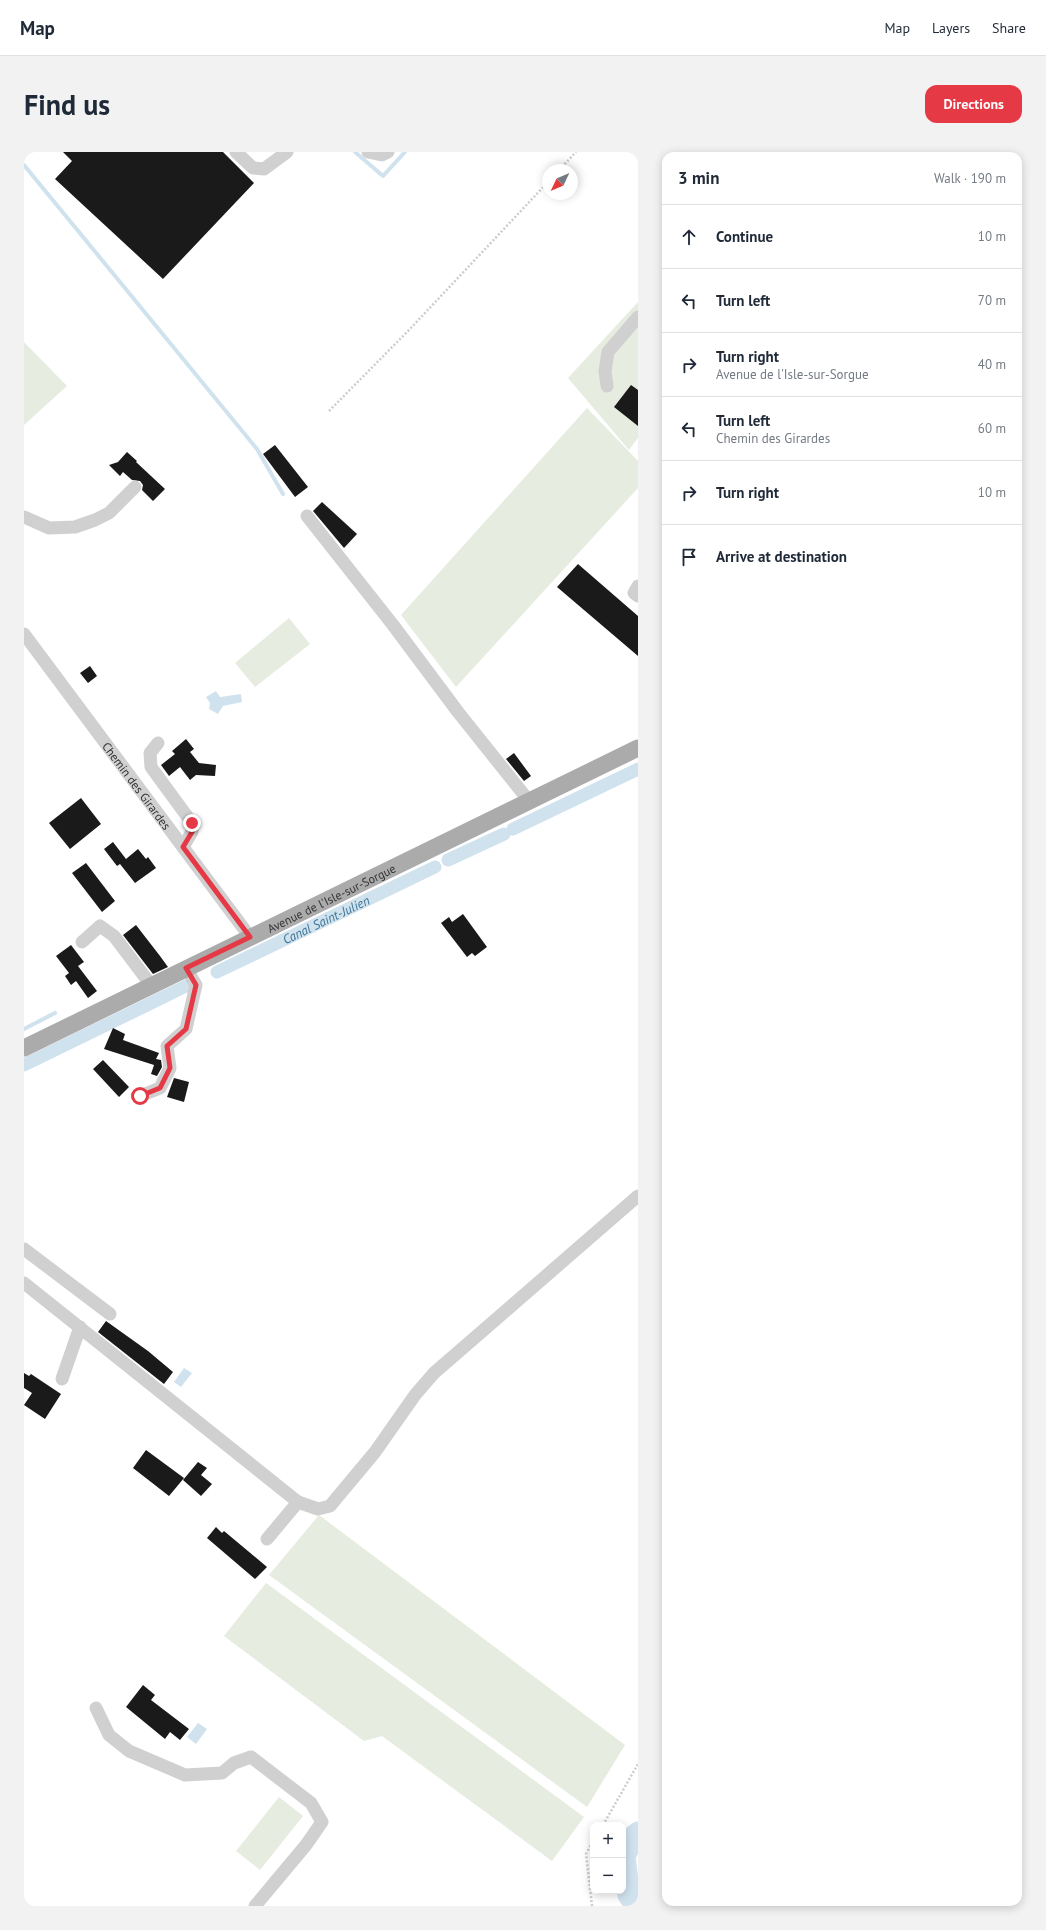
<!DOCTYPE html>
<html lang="en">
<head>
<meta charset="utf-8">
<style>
	body { margin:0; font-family:"PT Sans",sans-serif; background:#f2f2f3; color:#1f2937 }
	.controls { position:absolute; right:12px; bottom:12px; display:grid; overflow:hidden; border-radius:8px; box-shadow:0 2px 10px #0003 }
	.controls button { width:36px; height:36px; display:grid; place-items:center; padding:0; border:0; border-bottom:1px solid #e0e1e3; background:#fff; color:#1f2937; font:20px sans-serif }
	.compass { position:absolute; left:518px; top:12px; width:36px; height:36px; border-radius:50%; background:#fff; box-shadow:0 2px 10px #0003; rotate:226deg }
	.stop { position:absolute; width:12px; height:12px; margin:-9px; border:3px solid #e63946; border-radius:50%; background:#fff }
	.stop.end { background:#e63946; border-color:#fff; box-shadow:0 1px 4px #0008 }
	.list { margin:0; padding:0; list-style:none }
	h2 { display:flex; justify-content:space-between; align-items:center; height:52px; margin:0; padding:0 16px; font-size:17px }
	h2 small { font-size:13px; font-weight:400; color:#747a83 }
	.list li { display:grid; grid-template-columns:26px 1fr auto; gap:12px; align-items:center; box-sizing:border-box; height:64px; padding:0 16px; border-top:1px solid #e0e1e3 }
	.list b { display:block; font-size:15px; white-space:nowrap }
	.list p { margin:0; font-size:13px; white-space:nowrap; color:#747a83 }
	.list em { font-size:13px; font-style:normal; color:#747a83 }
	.icon { flex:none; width:22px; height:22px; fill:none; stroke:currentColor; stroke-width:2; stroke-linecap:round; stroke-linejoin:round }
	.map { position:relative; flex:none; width:614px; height:1754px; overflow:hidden; border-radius:12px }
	header { display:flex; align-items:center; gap:24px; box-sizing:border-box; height:56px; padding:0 20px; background:#fff; border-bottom:1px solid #e0e1e3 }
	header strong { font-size:19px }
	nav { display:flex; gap:22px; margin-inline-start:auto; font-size:14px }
	.intro { display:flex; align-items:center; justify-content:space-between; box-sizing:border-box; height:96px; padding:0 24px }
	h1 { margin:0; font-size:28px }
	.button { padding:10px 18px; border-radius:12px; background:#e63946; color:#fff; font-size:14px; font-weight:700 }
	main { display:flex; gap:24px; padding:0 24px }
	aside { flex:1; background:#fff; border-radius:12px; box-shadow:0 2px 10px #0003 }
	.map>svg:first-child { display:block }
	.green { fill:#e6ecdf }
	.water { fill:#cfe2ee }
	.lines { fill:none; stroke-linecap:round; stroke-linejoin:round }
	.stream { stroke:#cfe2ee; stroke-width:4 }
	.canal { stroke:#cfe2ee; stroke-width:13 }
	.river { stroke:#cfe2ee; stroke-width:23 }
	.building { fill:#1a1a1a }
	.path { stroke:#cdcdcd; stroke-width:2.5; stroke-dasharray:2 2; stroke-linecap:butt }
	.minor { stroke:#d0d0d0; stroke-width:13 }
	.major { stroke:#ababab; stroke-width:17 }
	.route { stroke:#e63946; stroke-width:5 }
	.labels { text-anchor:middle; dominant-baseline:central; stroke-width:4; stroke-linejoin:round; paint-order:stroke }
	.street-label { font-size:12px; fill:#333; stroke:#fff }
	.water-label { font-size:13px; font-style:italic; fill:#3f7597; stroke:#fff }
</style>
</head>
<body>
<header>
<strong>Map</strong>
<nav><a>Map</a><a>Layers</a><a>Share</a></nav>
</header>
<div class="intro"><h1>Find us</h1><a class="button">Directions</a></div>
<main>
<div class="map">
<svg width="614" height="1754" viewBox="0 0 614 1754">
	<rect width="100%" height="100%" fill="#fff"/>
	<path class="green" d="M614,150V286L605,298L544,226Z
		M0,190L43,234L0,273Z
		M563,256L614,309V336L432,535L377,463Z
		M265,466L286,492L231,535L211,511Z
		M295,1363L601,1593L563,1655L245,1423Z
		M242,1431L560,1665L528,1709L358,1584L340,1589L200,1484Z
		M255,1645L279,1664L236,1718L212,1699Z"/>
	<path class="water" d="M192,539L196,545L217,542L218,550L199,554L194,562L185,557L186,551L182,545Z
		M160,1216L168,1221L157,1235L150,1230Z
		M174,1571L183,1577L172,1592L163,1585Z"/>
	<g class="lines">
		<path class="stream" d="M331,0L359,24L381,0
			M0,13L233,297L259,342
			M0,877L31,861"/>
		<g class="canal">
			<path d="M489,677L614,617"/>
			<path d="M424,708L480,682"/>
			<path id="s1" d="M193,820L411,715"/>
			<path d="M0,913L162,834"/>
		</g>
		<path class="river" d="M613,1754L605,1743L600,1705L608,1686L614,1681"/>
	</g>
	<path class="building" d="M39,0H199L230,31L139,127L31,27L48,9Z
		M607,233L614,238V274L590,255Z
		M251,293L284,335L271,345L239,302Z
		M103,300L113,309L112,310L141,337L129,349L118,338L119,333L116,329L108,328L99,320L96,324L85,313L94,310Z
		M298,350L333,382L320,396L289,359Z
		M554,412L614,464V504L533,435Z
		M66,514L73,524L64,531L56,521Z
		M162,587L170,597L166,600L175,611L192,613L191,624L172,623L166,628L156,615L145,624L137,613L151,602L148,599Z
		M490,601L507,624L500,629L482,607Z
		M57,646L77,672L46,697L25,671Z
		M89,690L102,707L114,697L122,707L124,705L132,716L111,731L96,712L93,714L80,697Z
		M62,711L91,749L78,760L48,721Z
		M439,762L463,795L451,804L448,801L443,805L417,771L425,765L428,770Z
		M112,773L136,804L144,815L129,822L99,783Z
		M47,793L60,810L54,814L73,839L64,846L52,829L47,833L41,824L45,821L32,804Z
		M89,876L101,882L99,888L135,901L132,907L137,908L138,915L133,924L127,922L130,913L80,897Z
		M79,908L105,935L95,945L69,917Z
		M150,926L165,930L160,950L143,945Z
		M82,1169L124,1199L149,1220L140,1232L74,1180Z
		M0,1221L5,1224L7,1222L37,1242L21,1267L0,1253L8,1241L0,1236Z
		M122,1298L160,1326L145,1344L109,1316Z
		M174,1310L183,1316L177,1323L188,1332L177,1344L159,1328Z
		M192,1375L198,1381L200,1379L243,1415L231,1427L183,1386Z
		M119,1533L131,1543L127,1548L165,1577L156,1588L146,1580L141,1587L102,1555Z"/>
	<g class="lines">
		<path class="path" d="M535,18L552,0
			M305,259L385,178L524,30
			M579,1673L614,1612
			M568,1754L562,1702L569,1689"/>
		<g class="minor">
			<path d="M212,0L229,16L240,17L263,0"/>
			<path d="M344,0L358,3L364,0"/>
			<path d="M583,234L581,219L584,200L614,165"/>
			<path d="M283,364L369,473L434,560L505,649"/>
			<path d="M0,365L25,376L51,375L71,368L85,361L111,335"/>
			<path d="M614,434L610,441L614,444"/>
			<path id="s2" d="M0,482L226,785"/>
			<path d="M134,591L126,601L127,615L168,671V680L159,695"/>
			<path d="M58,790L76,774L90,784L127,833"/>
			<path d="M116,944L136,936L146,916L143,894L162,877L172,833L162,816"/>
			<path d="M0,1097L86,1162"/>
			<path d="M0,1131L274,1350"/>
			<path d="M38,1227L56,1175"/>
			<path d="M243,1387L274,1350L294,1357L306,1354L351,1300L391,1243L410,1221L614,1044"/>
			<path d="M72,1556L85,1583L105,1599L161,1623L198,1621L210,1611L227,1605L287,1651L298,1670L282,1693L231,1754"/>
		</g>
		<path class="major" id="s3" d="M0,896L614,596"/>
	</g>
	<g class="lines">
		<path class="route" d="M116,944L136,936L146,916L143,894L162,877L172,833L162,816L226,785L159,695L168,680V671"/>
	</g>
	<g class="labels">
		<g class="street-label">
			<text stroke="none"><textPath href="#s2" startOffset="189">Chemin des Girardes</textPath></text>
			<text stroke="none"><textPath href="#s3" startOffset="342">Avenue de l'Isle-sur-Sorgue</textPath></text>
		</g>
		<g class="water-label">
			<text stroke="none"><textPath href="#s1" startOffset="121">Canal Saint-Julien</textPath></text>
		</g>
	</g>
</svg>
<div class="controls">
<button>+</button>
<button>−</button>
</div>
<svg class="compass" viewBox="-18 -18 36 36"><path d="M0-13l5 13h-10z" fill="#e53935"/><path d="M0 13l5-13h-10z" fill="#747a83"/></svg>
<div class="stop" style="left:116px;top:944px"></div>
<div class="stop end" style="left:168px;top:671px"></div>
</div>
<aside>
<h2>3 min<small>Walk · 190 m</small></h2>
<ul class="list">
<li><svg class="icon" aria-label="ahead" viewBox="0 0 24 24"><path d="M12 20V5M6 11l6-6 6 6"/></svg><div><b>Continue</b></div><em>10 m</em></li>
<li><svg class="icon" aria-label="left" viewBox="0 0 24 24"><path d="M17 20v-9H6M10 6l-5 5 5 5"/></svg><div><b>Turn left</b></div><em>70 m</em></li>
<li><svg class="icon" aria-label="right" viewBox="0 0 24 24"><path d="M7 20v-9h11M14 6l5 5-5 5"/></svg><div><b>Turn right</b><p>Avenue de l'Isle-sur-Sorgue</p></div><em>40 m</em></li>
<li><svg class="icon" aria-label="left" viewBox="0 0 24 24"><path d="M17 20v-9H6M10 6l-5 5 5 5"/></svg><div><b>Turn left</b><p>Chemin des Girardes</p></div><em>60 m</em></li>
<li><svg class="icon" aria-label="right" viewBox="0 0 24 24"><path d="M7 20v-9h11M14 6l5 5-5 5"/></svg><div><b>Turn right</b></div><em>10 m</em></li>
<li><svg class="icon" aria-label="arrive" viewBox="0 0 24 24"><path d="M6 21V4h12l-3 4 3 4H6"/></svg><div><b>Arrive at destination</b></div></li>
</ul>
</aside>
</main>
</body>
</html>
